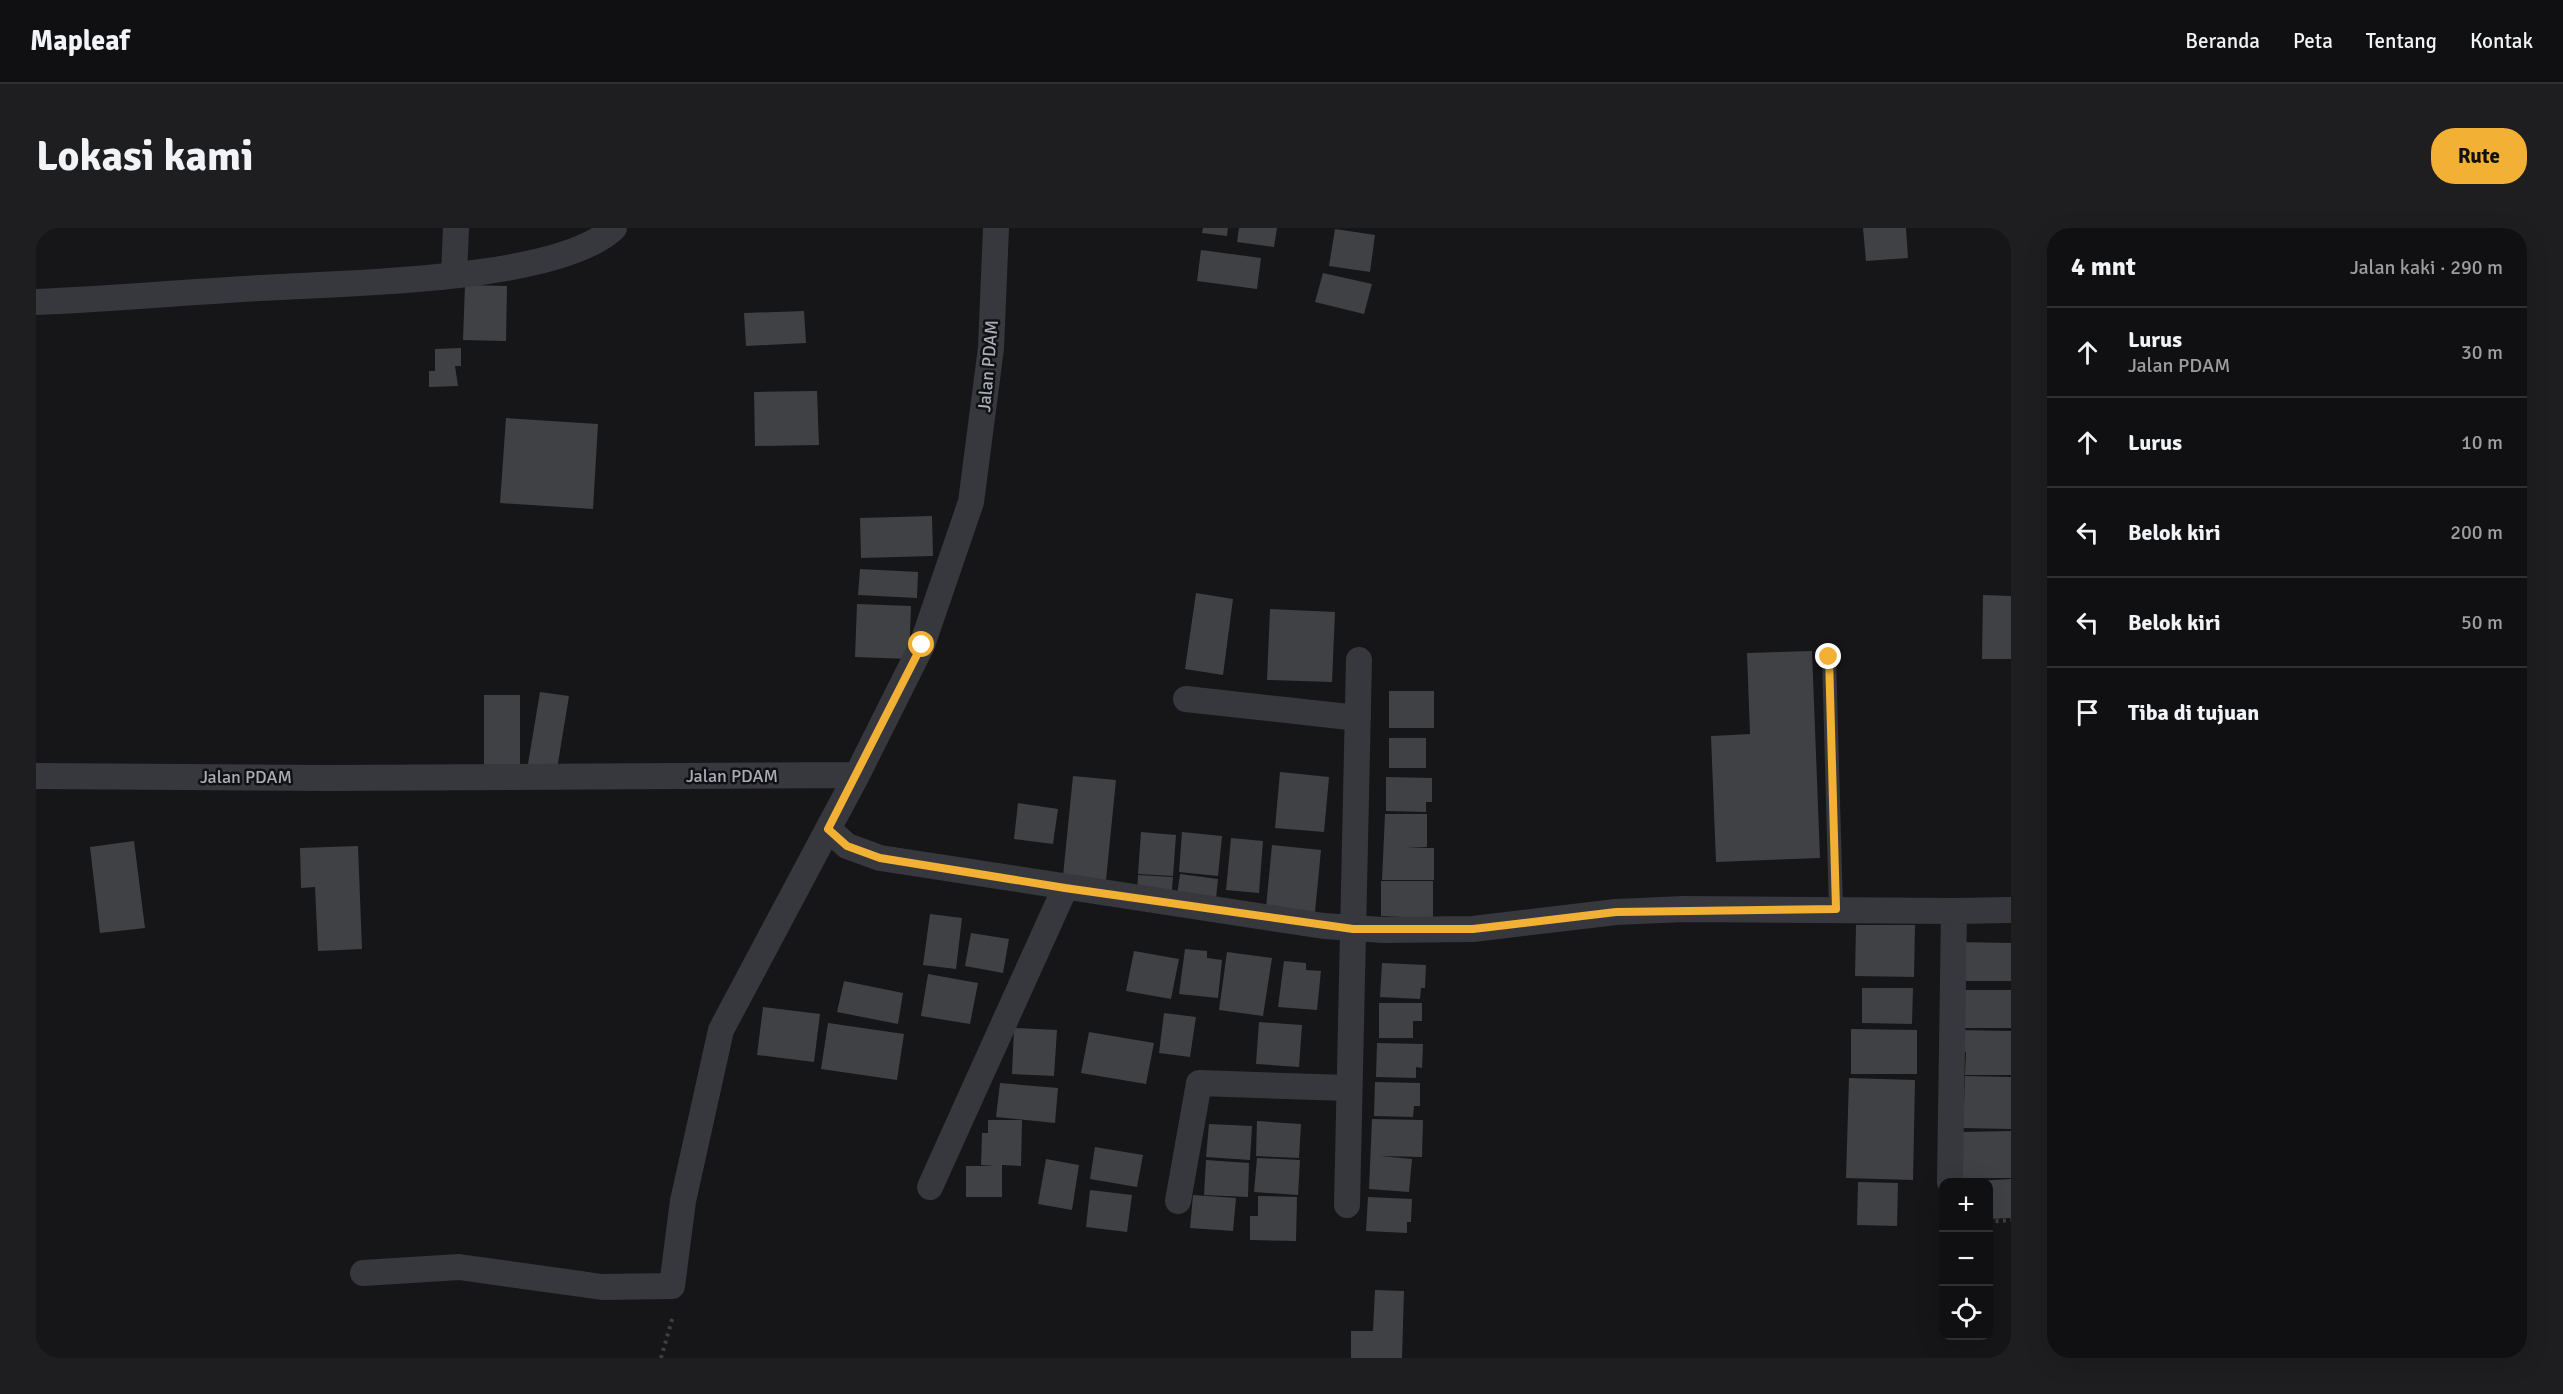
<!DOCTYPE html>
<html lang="id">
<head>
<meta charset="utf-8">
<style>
	body { margin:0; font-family:Signika,sans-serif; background:#1e1e20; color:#f1f3f6 }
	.controls { position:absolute; right:18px; bottom:18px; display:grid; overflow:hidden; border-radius:12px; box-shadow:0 6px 24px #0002 }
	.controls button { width:54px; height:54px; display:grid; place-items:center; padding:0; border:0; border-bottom:2px solid #303032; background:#101012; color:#f1f3f6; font:30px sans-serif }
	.stop { position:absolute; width:18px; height:18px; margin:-14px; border:4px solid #f2b134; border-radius:50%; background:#fff }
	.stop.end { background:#f2b134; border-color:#fff; box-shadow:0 2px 6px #0008 }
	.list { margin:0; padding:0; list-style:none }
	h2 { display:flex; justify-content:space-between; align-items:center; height:78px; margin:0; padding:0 24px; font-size:26px }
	h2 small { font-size:20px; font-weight:400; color:#9c9d9f }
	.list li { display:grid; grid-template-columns:39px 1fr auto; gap:18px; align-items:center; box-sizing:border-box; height:90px; padding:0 24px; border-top:2px solid #303032 }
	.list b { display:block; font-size:22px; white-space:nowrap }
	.list p { margin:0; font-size:20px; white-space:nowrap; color:#9c9d9f }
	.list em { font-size:20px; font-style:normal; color:#9c9d9f }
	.icon { flex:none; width:33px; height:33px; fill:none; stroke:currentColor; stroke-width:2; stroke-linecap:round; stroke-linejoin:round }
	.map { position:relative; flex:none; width:1975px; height:1130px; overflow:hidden; border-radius:24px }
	header { display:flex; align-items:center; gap:36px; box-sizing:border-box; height:84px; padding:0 30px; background:#101012; border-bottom:2px solid #303032 }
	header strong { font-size:28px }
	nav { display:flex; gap:33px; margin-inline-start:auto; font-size:21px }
	.intro { display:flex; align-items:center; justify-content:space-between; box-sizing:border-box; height:144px; padding:0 36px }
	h1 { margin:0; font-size:42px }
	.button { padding:15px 27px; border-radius:24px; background:#f2b134; color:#111; font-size:21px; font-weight:700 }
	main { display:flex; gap:36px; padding:0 36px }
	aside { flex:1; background:#101012; border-radius:24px; box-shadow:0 6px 24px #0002 }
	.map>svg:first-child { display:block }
	.building { fill:#404145 }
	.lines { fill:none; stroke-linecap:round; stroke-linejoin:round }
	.path { stroke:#3d3f44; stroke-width:4; stroke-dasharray:3 4.5; stroke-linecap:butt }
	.service { stroke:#37383d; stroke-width:14 }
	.minor { stroke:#37383d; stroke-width:26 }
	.route { stroke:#f2b134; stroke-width:8 }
	.labels { text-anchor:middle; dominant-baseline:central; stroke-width:5; stroke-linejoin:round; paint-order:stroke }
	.street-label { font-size:18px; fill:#a8adb8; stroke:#111113 }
</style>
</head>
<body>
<header>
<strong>Mapleaf</strong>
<nav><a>Beranda</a><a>Peta</a><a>Tentang</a><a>Kontak</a></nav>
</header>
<div class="intro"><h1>Lokasi kami</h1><a class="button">Rute</a></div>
<main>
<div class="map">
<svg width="1975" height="1130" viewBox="0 0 1975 1130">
	<rect width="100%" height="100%" fill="#161618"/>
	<path class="building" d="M1167,0H1192L1191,8L1166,5Z
		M1203,0H1241L1238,19L1201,14Z
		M1827,0H1870L1872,30L1830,33Z
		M1299,1L1339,7L1334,44L1293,38Z
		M1165,22L1225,30L1221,61L1161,53Z
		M1287,45L1336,56L1328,86L1279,74Z
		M429,57L471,58L470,113L427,112Z
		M768,83L770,115L710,118L708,85Z
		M425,120V138H419L422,158L393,159V143H399V121Z
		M781,163L783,217L719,218L718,164Z
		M470,190L562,196L557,281L464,275Z
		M896,288L897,328L825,330L824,290Z
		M824,341L882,344L881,370L822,367Z
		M1160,365L1197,371L1187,447L1149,441Z
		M1947,367L1975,368V431H1946Z
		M821,376L875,378L873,431L819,429Z
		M1234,381L1299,384L1296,454L1231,452Z
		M1776,423L1784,630L1680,634L1675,508L1714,506L1711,425Z
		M1353,463H1398V500H1353Z
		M504,464L533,468L521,541L492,536Z
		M448,467H484V541H448Z
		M1353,510H1390V540H1353Z
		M1244,544L1293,549L1288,604L1239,600Z
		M1037,548L1080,552L1070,652L1027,648Z
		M1350,549L1396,550V574H1390V584L1350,583Z
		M982,575L1022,581L1017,616L978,611Z
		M1349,586H1391V619L1371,620H1398V652H1346Z
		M1105,604L1140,607L1137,648L1102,646Z
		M1146,604L1186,608L1182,648L1143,644Z
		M1195,610L1227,613L1223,665L1190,662Z
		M98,613L109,700L64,705L54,619Z
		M1236,617L1285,622L1279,684L1230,679Z
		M322,618L326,721L282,723L279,659L265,660L264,620Z
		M1144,646L1182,651L1179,680L1140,675Z
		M1102,647L1137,649L1135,673L1101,670Z
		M1345,653H1397V700H1365L1366,689L1345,688Z
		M894,686L926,690L920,741L887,737Z
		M1820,697H1879L1878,749L1819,748Z
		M935,705L973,711L967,745L929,738Z
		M1922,714L1975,715V753H1922Z
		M1149,721L1171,723V730L1186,732L1182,770L1143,766Z
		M1098,723L1143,731L1135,771L1090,763Z
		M1191,724L1236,730L1227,788L1183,782Z
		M1248,733L1270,735V742L1285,743L1281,782L1242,779Z
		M1346,735L1390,737L1389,760H1385L1384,771L1344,769Z
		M892,746L942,755L934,796L885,788Z
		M808,753L867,765L862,796L801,784Z
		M1826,760H1877L1876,796L1826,795Z
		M1918,762H1975V800H1929Z
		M1343,775H1386V793H1377V810H1343Z
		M727,779L784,786L778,834L721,827Z
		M1128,785L1160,789L1154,829L1123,825Z
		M1223,794L1266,797L1263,839L1220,836Z
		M792,795L868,806L861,852L785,841Z
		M978,800L1021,802L1018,848L976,846Z
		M1815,801L1881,802V846H1815Z
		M1922,802L1975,803V847H1929L1930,824H1922Z
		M1053,804L1118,815L1110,856L1045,845Z
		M1341,815L1387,816L1386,840L1380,839V850L1340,849Z
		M1929,848L1975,849V901L1927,900Z
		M1813,850L1879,852L1877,952L1810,950Z
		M1339,854L1384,855V878H1378L1377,889L1338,888Z
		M964,855L1022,860L1019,895L960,889Z
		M1336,891L1387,892L1386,929L1344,928L1376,931L1373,964L1333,961Z
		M952,892H986L985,938L966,937V969H930V938H959L945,937L946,905H952Z
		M1221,893L1265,896L1263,930L1220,928Z
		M1173,896L1216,898L1214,932L1170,929Z
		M1975,903V950H1924V904Z
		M1059,919L1107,927L1101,959L1054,951Z
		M1221,930L1264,932L1262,967L1218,964Z
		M1010,931L1043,937L1036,982L1002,976Z
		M1170,932L1213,935L1212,969L1168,967Z
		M1975,951V990L1952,991V954L1941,953Z
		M1822,954L1862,955L1861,998L1821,997Z
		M1054,962L1096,967L1091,1004L1050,999Z
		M1157,967L1200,970L1197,1003L1154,1000Z
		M1222,968L1261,969L1260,1013L1214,1012V988H1222Z
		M1332,969L1376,971L1375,994H1371V1005L1330,1003Z
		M1339,1062L1368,1063L1366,1130H1315V1103H1337Z"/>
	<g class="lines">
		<path class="path" d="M1952,994L1975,992
			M625,1130L637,1088"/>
		<path class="service" d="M1793,429L1800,681"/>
		<path class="minor" d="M418,47L420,0
			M0,74C74,71 149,64 223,60C305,55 521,54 578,0
			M1150,471L1322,490
			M821,547L792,601L811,618L844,630L1288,698L1347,702L1437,701L1580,684L1648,681L1918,683L1914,954
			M0,548L292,550L821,547L886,417L935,274L955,120L960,0
			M1918,683L1975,682
			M894,959L1029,660
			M1142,973L1163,855L1312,860
			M1311,977L1323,432
			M327,1045L423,1039L566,1059L636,1058L647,973L685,802L792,601"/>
	</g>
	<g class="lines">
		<path class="route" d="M886,417L792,601L811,618L844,630L1029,660L1317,701H1437L1580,684L1800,681L1793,429"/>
	</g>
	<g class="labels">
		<g class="street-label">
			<text transform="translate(952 138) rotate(-85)">Jalan PDAM</text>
			<text x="696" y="548">Jalan PDAM</text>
			<text x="210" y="549">Jalan PDAM</text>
		</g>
	</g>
</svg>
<div class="controls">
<button>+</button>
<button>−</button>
<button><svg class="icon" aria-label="locate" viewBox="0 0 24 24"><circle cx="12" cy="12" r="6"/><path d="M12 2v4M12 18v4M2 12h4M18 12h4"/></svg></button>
</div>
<div class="stop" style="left:886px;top:417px"></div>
<div class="stop end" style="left:1793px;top:429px"></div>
</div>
<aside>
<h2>4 mnt<small>Jalan kaki · 290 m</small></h2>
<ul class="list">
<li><svg class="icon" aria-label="ahead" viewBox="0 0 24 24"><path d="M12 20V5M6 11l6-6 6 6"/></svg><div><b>Lurus</b><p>Jalan PDAM</p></div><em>30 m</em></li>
<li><svg class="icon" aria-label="ahead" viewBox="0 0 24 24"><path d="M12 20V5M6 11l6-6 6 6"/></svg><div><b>Lurus</b></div><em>10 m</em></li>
<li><svg class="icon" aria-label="left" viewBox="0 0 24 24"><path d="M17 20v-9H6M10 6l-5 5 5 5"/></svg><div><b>Belok kiri</b></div><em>200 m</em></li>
<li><svg class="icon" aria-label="left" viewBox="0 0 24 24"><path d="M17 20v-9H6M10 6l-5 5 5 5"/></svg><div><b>Belok kiri</b></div><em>50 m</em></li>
<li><svg class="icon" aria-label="arrive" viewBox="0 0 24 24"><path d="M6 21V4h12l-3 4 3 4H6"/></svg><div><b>Tiba di tujuan</b></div></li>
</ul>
</aside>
</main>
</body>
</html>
